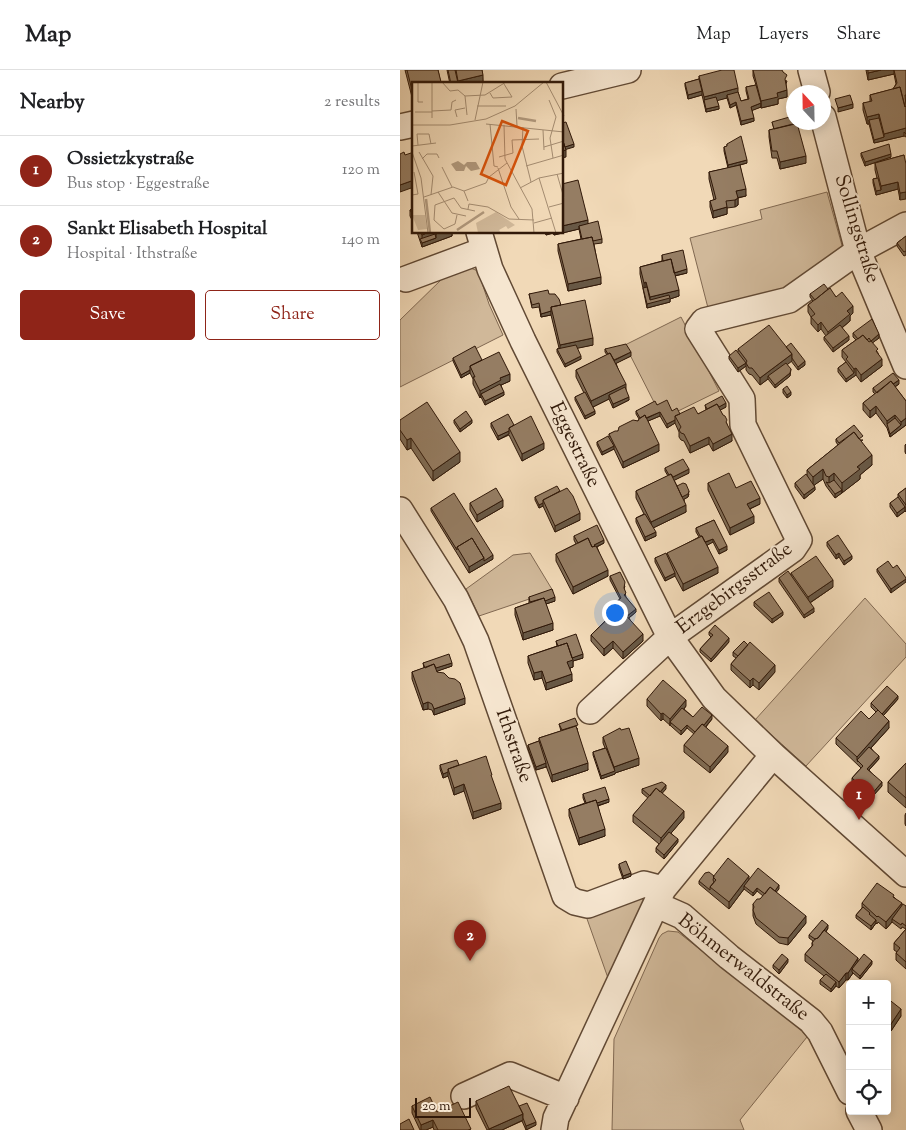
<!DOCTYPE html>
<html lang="en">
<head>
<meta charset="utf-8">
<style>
	body { margin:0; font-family:"Sorts Mill Goudy",serif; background:#f6f6f6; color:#202124 }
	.controls { position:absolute; right:15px; bottom:15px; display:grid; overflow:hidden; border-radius:5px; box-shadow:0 2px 12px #0003 }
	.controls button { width:45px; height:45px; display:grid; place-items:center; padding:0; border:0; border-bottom:1px solid #e0e0e0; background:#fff; color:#202124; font:25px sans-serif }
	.compass { position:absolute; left:386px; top:15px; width:45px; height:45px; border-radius:50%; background:#fff; box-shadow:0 2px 12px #0003; rotate:338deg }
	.scale { position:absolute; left:15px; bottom:12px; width:56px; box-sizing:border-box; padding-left:5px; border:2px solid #311909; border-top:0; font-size:14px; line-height:18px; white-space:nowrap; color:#311909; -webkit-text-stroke:4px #f6e6d0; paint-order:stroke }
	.you { position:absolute; left:214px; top:542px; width:18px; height:18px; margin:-12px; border:4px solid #fff; border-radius:50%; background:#1a73e8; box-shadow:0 0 0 8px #1a73e833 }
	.badge { display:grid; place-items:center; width:32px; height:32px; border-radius:50%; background:#8f2418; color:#fff; font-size:16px; font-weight:700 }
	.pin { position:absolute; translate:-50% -41px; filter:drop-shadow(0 1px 2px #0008) }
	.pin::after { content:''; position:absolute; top:26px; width:18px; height:15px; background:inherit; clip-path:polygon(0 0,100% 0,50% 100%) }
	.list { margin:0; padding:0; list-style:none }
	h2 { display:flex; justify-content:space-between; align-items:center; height:65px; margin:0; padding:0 20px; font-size:21px }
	h2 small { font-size:16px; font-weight:400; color:#757577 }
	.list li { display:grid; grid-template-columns:32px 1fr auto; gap:15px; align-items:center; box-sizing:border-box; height:70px; padding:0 20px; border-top:1px solid #e0e0e0 }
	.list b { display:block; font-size:19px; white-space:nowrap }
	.list p { margin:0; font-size:16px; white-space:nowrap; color:#757577 }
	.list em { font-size:16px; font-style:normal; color:#757577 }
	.actions { display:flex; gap:10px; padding:15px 20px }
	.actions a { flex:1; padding:11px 0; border:1px solid #8f2418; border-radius:5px; text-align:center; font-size:18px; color:#8f2418 }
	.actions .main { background:#8f2418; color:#fff }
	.icon { flex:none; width:28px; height:28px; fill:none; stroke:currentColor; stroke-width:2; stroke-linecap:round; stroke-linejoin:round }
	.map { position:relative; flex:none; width:506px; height:1060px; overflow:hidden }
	header { display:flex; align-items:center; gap:30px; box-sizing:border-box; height:70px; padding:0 25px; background:#fff; border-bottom:1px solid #e0e0e0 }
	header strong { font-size:24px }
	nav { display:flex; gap:28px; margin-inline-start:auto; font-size:18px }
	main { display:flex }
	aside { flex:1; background:#fff }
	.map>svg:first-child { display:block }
	.green { fill:#d0b899; stroke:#806851 }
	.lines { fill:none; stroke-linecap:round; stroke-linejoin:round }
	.minor-casing { stroke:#614934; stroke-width:28 }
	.minor { stroke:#f6e6d0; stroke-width:25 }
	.wall { fill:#806c55; stroke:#311909 }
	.shaded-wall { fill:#685845; stroke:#311909 }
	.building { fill:#957d63; stroke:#311909 }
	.labels { text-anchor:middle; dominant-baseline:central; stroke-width:4; stroke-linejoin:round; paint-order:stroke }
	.street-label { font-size:20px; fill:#311909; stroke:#f6e6d0 }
	.inset-river { fill:none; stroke:#b0987c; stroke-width:2.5 }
	.inset-road { fill:none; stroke:#a48c71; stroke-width:1 }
	.view { fill:#d6530c; fill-opacity:0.15; stroke:#d6530c; stroke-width:2.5 }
	.inset-edge { fill:none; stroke:#311909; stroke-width:2.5 }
</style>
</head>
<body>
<header>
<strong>Map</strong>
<nav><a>Map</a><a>Layers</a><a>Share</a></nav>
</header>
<main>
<aside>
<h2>Nearby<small>2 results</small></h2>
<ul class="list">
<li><span class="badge">1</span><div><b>Ossietzkystraße</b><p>Bus stop · Eggestraße</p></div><em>120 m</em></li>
<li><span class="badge">2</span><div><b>Sankt Elisabeth Hospital</b><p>Hospital · Ithstraße</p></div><em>140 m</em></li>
</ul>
<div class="actions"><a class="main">Save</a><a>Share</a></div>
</aside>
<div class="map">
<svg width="506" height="1060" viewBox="0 0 506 1060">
	<rect width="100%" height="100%" fill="#f1d9b7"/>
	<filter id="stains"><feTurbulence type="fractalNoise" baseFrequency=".004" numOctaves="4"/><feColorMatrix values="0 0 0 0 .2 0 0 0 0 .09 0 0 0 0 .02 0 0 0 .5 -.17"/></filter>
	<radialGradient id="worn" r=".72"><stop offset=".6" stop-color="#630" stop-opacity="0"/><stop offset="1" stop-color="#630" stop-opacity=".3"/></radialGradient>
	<path class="green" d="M427,122L443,179L395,216L308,238L290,168L362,149L360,140Z
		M68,197L78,201L89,234L103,265L0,317V250L45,206Z
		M281,247L319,321L272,344L257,338L225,275Z
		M130,483L153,521L79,546L66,519L113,485Z
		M465,528L506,574V587L406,696L355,650Z
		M241,826L244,830L208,908L186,846Z
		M268,861L278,862L399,958L407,967L340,1050L344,1060H212L214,969L259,868L262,864Z"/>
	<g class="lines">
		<g class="minor-casing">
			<path id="minor" d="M411,0L417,22
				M162,16L228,0
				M423,47L458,181L506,296
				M0,57L14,54
				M79,162L90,199L123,271L270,567L314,628L373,685L506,804
				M6,209L84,180
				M0,440L56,529L76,571L165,826L175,832L188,835L244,814L263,819
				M190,641L270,567L393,479L399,470L343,355L342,329L298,259L304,251L389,230L458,181L506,155
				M257,835L282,846L329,887L411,951L420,962L450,1022
				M64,1026L110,1005L166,1028
				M459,1041L469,1060
				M154,1060L156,1048L263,819L373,685"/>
		</g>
		<use href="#minor" class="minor"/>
	</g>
	<path class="wall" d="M5,0H38L41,14L12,27Z
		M47,0H82L83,12L74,14H50Z
		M353,0L387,11L386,14L387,27L378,29V34L361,38V36V37L352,40L354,51L341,55L336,35L330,38L327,28L317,30L319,39L306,42L302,25L288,29L285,16V13L299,9V6L338,22L341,31L348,29L346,21V17L356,15L353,6Z
		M466,0H506V67L504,66L474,73L469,54H467L463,40V33L470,32V25L493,19L496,14L494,4L468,10Z
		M372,52L406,93L380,99L377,88H372L369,67V60L374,59Z
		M327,74L347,93L340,95L346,126L338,128V135L335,137L327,138V144L313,148L310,137V131L314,130L309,109V102L328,98L324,81V77H327Z
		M461,83L491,87L465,96L461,86Z
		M504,85L500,130L498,119L476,125L473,113V109L477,108L475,100V93Z
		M14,138V154L10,146V140Z
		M188,153L202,169V173L194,174L201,214L168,221L158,181V174L181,169L179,159L154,165L153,163L146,165L145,162H162Z
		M17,162H52V166L22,177Z
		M506,166V185L504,186L497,176V173Z
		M262,185L287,203L275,206L279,226L270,229V232L247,238L240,204V197L262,191Z
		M428,219L453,243L450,246V251L442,258L449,270L433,282L424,270V267L426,266L421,259L418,262L411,254V247L408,242V235L413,231L410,227V224Z
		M129,224H149L161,235L193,275L177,278L181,289L165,297L157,282V279L159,278L151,245L141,247L139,237L132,238Z
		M453,263L479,268L472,273L478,283L482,296L461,312L456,305L446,312L438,302V298L446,292L442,287V280L456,270L453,267Z
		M386,277L405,295L398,300L391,291L387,295L391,299L390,306L375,318L368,309L360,315L352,305L349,304L346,300V296L338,302L329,289V286L338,282V279Z
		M205,279L231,286L216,293L229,330L213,338L209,329L193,337L195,344L185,349L175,330V327L184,323L176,307V300L207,285L205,282Z
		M53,288L82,290L110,311L101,315L104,325L85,335L81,327L80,328L73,314V309L70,303L61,308L53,291Z
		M499,314L495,317L506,331V355L490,367L487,358L476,343L470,348L463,340V333L475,324L473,322V318Z
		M383,319L391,325L387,328L383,323Z
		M257,335L280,344H298L306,340L305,335L326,337L320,340L327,354L332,371L313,381L309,374L290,383L284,371L281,370L279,367V362L275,353L267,358L260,346L248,351L259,381L223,398L214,379L202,385L197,375V372L209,367V364L218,361L238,351L239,349L236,344V341Z
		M0,350L60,392L33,411L11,378L7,380L0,369Z
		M54,350L72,353L60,362L54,353Z
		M91,353L114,355L144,379L122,391L109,365L98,370L91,357Z
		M436,369L463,370L461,371L472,395L460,405V409L435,428L426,416L423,409L414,415L415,420L404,429L395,417V413L407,406V400L438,375L436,372Z
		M506,374V384L505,382V375Z
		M265,398L289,403L274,410L277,416L289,424L288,427L284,429L286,442L253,458L256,466L245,471L236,452V448L244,444L236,428V421L268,406L265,401Z
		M308,413L336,418L360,434L350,439L354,453L330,465L308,420Z
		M506,418V442L505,441L497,447L490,437V433L498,428V424Z
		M160,421L180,450L155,462L143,436L139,438L135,430V427Z
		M70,433L103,437L77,452L70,440Z
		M31,438L93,489L69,503L31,441Z
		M314,450L327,480L319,484L313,472L307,475L318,503L283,521L275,506L265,511L255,492V488L267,484L299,467L296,462V458Z
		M174,466L204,473L197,477L208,506L173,524L156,491V484L176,474L174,470Z
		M427,472L452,489L444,495L439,487L436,489L427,476Z
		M493,498L491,523L477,502V499Z
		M391,503L433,517L410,533L414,542L404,548L379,512V508L391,506Z
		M210,506L225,516L224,519L226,527L236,542L229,548L243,571L223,589L213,578L204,586L191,571V565L210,546L208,543V539L220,529L210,510Z
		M129,527L155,531L146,534L153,560L123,570L115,545V538L129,533Z
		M354,532L383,545L372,553L354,536Z
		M309,562L329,572L311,592L300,582V579L311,567L309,565Z
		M156,571L183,588L173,591V597L170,598L172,611L146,620L142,608L134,610L128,593V586L157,576Z
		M333,582L375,602L359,620L353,615L350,618L331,600V594L336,588L333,586Z
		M23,593L52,596L37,601L65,634L34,645L32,640L28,639L23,640L12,609V602L24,598Z
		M247,629L286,636L284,639L293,647L312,649L306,657L328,682L310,703L284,682V675L294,664L287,658L281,665L263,649L261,651L247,636Z
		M498,629L483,646L489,658L471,678L479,689L469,700L482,716L471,728L452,711V708L461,698L436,674V668L469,649L476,642L471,637V633Z
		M159,654L178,659H177L188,700L152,712L146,696V697L136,700L128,679V675L139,671V668L161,661Z
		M203,667L239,695L215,703V704L201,709L193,685V682L205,678L203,673Z
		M506,693V738L488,722V712Z
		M40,695H59L92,709L101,739L73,749L64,721L54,725L48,706L43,708L40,699Z
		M242,719H266L262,723L284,748L271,763L278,772L264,789L256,782V778L259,774L233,752V745L248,728L242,723Z
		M183,724L209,732L198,736L205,766L179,775L169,746V739L185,733L183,728Z
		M506,743V756L505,754V745Z
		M219,794L231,806L223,809L219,798Z
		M314,806L349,809L379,819L376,822L406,853L388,875L379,873L356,854L353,846V834L360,829L363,826L357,821L353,826L344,819L329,839L299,814V811Z
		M494,827L502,836H506V899L496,890V883L497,882L494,880V873L506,859L502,857L501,859L492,852L486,859L478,852L477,854L476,853L471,860L456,848V845L462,838V833Z
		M428,858L426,862L458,891L472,894L460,909L453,903L448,910H446L439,918L436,916L431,922L420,914V910L424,906L405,891V884L412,876V873L413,871L409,868V865Z
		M388,892L379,904L373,898V895Z
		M487,928L501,946L491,961H489Z
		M76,1031L119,1036L136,1055L126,1060L122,1051L102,1060H87L76,1038Z
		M12,1036L37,1042L71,1060H34L33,1057L26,1060H20L12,1043Z"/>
	<path class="shaded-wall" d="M481,0H500H494V4L468,10V3Z
		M83,5V12L74,14H58V11Z
		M338,18V25H327V28L305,34L304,27Z
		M12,20H14V26L12,27Z
		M387,20V27L378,29V34L361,38V31L377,23Z
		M302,21V25L288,29V25Z
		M336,32V35L330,38V35Z
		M361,33V37L351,41V37Z
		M453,34V38L438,42V38Z
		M319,36V39L306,42V39Z
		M479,44V51L469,50V54H467V47Z
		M354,48V51L341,55V51Z
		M506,58V64L504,62V66L474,73V70L484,67V64Z
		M174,74V77L164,80V77Z
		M166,80V87L162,88V81Z
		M491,84V87L465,96V92Z
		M406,86V93L380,99V92Z
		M347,90V93L328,98V95Z
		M14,110V117L0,122V115Z
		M498,112V119L476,125V121L481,120V116Z
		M346,119V126L336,128V121Z
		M506,122V129L500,130V123Z
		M338,128V135L335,137V130Z
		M327,137V144L313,148V141Z
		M188,150V157L179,156V159L154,165V162H162V156Z
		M29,162H35V167L22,172V165Z
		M41,162H52V166L22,177V173L36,168V164Z
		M146,162H153V163L146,165Z
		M287,199V203L274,206V203Z
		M201,207V214L168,221V214Z
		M246,212V219L244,220V213Z
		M279,220V226L270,229V232L247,238V234L250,233V227Z
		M453,236V243L450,246V251L428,269V262L447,241Z
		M151,241V245L141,247V244Z
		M421,252V259L418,262V255Z
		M479,264V268L471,274V271Z
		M449,266V270L433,282V278Z
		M193,268V275L160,282V275Z
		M231,282V286L213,295V291Z
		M392,284V291L370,308L368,306V309L360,315V308Z
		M181,286V289L165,297V294Z
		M482,289V296L461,312V305Z
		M405,291V295L398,300V297Z
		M346,293V296L338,302V298Z
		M456,298V305L446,312V309L454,303V299Z
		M70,300V303L61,308V305Z
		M390,303V306L375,318V315Z
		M110,304V311L81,324V327L80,328V321L100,308Z
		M499,310V314L478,328V325Z
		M226,314V320L209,325V329L191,338V331Z
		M104,322V325L85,335V331Z
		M391,322V325L387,328V325Z
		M229,327V330L213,338V334Z
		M326,333V337L309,346V342Z
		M476,336V343L470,348V341Z
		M195,341V344L185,349V346Z
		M260,342V346L241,354V351Z
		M495,345V351L487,354V351Z
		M506,348V355L490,367V364L501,355V352Z
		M72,350V353L60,362V359Z
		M275,350V353L267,358V354Z
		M109,361V364L98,370V366Z
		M332,364V371L313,381V374Z
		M309,367V374L290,383V376Z
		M11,368V378L7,380V370Z
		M144,373V379L122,391V384Z
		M259,374V381L223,398V392Z
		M214,376V379L202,385V382Z
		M60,382V392L33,411V401Z
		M472,385V395L460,405V409L442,423V413L457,397Z
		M289,399V403L271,412V408Z
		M423,399V409L413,416V407Z
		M434,403V413L429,417V407Z
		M415,417V420L404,429V425Z
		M442,420V423L435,428V424Z
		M289,421L288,427L281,431V427Z
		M360,428V434L347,440V434Z
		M103,430V437L77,452V445Z
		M143,433V436L139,438V435Z
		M286,435V442L251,459V452Z
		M505,437V441L497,447V443Z
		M180,443V450L155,462V456Z
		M354,446V453L330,465V458Z
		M256,462V466L245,471V467Z
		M313,469V472L304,477V473Z
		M204,470V473L194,478V475Z
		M327,476V480L319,484V480Z
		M439,483V487L436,489V485Z
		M93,485V489L69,503V497L84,488Z
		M452,486V489L444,495V491Z
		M318,497V503L283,521V514Z
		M208,500V506L173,524V517Z
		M275,503V506L265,511V508Z
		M506,509V512L491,523V519Z
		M433,510V517L408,534V527Z
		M155,527V531L131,539V535Z
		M414,538V542L404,548V545Z
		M236,539V542L225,551V548Z
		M383,542V545L372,553V549Z
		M153,553V560L123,570V563Z
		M243,564V571L223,589V582Z
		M329,568V572L311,592V589Z
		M213,571V578L204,586V579Z
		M183,584V588L173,591V597L167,599V592L171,588Z
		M52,593V596L35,602V598Z
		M375,595V602L359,620V613Z
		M142,601V608L134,610V603Z
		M172,604V611L146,620V613Z
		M353,608V615L350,618V611Z
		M498,626V629L482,647V644Z
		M65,628V634L34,645V639Z
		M286,630V636L272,654L270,652V656V649Z
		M28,632V639L23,640V634Z
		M263,643V649L261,651V644Z
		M312,645V649L297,667V664Z
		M489,651V658L458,692L457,690V687Z
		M287,655V658L281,665V661Z
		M328,676V682L310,703V697Z
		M479,686V689L467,702V699Z
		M239,688V695L215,703V704L201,709V706L214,701V697Z
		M146,693V697L136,700V697Z
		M188,693V700L152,712V705Z
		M48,702V706L43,708V704Z
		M482,712V716L471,728V725Z
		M64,714V721L54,725V718Z
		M266,715V719L259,727V724Z
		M209,729V732L187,739V736Z
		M101,733V739L73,749V742Z
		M284,741V748L261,775V768Z
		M205,759V766L179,775V768Z
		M278,769V772L264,789V785Z
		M231,803V806L223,809V806Z
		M349,806V813L344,816V819L329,839V832Z
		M379,815V819L373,826V823Z
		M357,818V821L353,826V823Z
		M502,833V840L492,849V852L486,859V852Z
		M406,846V853L388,875V868Z
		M476,850V853L471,860V856Z
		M428,855V858L423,866V862Z
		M458,888V894L452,899V902L453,903L448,910V903Z
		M388,889V892L379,904V900Z
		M472,891V894L460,909V906Z
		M446,903V910L439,918V912Z
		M436,912V916L431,922V919Z
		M501,939V946L491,961V954Z
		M489,954V961L487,963V956Z
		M123,1044V1050L102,1060H89V1059Z
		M33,1050V1057L26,1060H21V1055Z
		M136,1052V1055L126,1060V1056Z"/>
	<path class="building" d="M7,0H38L41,12L36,14H14V20H12Z
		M48,0H55L58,13L51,14Z
		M56,0H82L83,5L58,11Z
		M322,0H334L338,18L304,27L299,6Z
		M353,0H382L383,2L387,5L385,9L387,20L377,23L378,27L361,31Z
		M468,0H481L468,3Z
		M494,0H506V25H505L506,36L505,37L500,17L493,19L497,13Z
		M299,9L302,21L288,25L285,13Z
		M356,15L361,33L351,37L354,48L341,51L336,32L330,35L327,25L338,22L341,31L349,29L346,17Z
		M500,17L505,37L506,36V58L484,64L479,44L467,47L463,33L472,31L470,25Z
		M450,25L453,34L438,38L435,29Z
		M316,27L319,36L306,39L304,30Z
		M393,46L394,52H395V54L374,59L372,52Z
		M479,48L484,67L474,70L469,50Z
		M166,52L174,74L165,77L162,68V53Z
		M397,53L406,86L380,92L377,81H372L369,60Z
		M341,66L347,90L328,95L324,77L327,76V74Z
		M162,68L166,80L162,81Z
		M489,74L491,84L465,92L461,83Z
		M4,82L5,85L14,82V110L0,115V84Z
		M504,85L506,94V122L500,123L498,112L481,116L475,93Z
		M340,95L346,119L336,121L338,128L335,130L326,131L327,137L313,141L310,131L316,129L309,102Z
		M478,108L481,120L476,121L473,109Z
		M178,110L188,150L162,156V114Z
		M14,138V147L10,140Z
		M198,151L202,169L193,171L192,167L182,169L179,156Z
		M20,162H29L22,165Z
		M35,164L36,168L22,173L20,169Z
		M506,166V181L504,182L497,173Z
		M192,167L201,207L168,214L158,174Z
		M283,180L287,199L274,203L271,189L263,191L262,185Z
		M271,189L279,220L250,227L246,212L244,213L240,197Z
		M424,214L428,219L415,230L410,224Z
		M247,217L250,230L269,225L270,228L247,234L243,218Z
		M430,218L436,227L442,222L453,236L447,241L450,244L428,262L421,252L418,255L411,247L415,244L408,235Z
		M148,220L149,224H155L159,229L161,235L151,237V241L141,244L139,233L132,235L129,224Z
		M185,230L193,268L160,275L151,237Z
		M472,249L479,264L471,271L469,268L467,270L463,265L458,269L453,263Z
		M369,255L392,284L360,308L352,298H349L346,293L347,291L338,279Z
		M440,255L449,266L433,278L424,267Z
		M463,265L469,272L471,271L478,279L476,281L482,289L461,305L456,298L454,299L446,289L448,287L442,280Z
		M391,273L405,291L398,297L392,288V284L386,277Z
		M226,274L231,282L214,290L210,283L208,284L205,279Z
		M176,275L181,286L165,294L157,279Z
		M75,276L82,290L70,296V300L61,305L53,288Z
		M336,280L346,293L338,298L329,286Z
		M99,282L110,304L100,308L101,310L80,321L73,307H75L70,296Z
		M210,283L226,314L191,331L176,300Z
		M446,292L454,303L446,309L438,298Z
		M386,293L391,299L390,303L375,315L368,306Z
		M493,303L499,310L493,314L491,311L477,323L473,318Z
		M491,311L506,331V348L501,352L495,345L487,351L476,336L470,341L463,333Z
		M100,314L104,322L85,331L81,324Z
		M387,316L391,322L387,325L383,319Z
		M225,317L229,327L213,334L209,325Z
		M185,322L195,341L185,346L175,327Z
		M322,326L326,333L319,337L317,334L307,339L305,335Z
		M267,330L272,341L277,338L280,344L275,346V350L267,354L260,342L246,348L245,345L240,348L236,341L255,331L257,335Z
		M27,332L60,382L33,401L11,368L7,370L0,360V350Z
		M317,334L323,345L325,346L327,350L326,352L332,364L313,374L309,367L290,376L284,364L281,363L279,360L281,357L275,346L294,337L298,344Z
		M66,341L72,350L60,359L54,350Z
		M108,344L114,355L109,358V361L98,366L91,353Z
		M245,345L259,374L223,392L209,364L215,361H218L219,357L233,350L238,351L239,349Z
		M131,346L144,373L122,384L109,358Z
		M495,348L501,355L490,364L487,354Z
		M454,355L463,366L459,369L454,362L439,373L436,369Z
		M454,362L472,385L457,397L460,399L442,413L434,403L429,407L426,406L423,399L413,407L407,400Z
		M208,366L214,376L202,382L197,372Z
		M283,389L289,399L273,407L271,404L269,405L265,398Z
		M329,403L336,418L351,411L360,428L347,434L354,446L330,458L308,413Z
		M271,404L286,435L251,452L236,421Z
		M406,404L415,417L404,425L395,413Z
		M434,410L442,420L435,424L426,412L429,413Z
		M283,413L286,414L289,421L288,424L282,427L277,416Z
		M157,416L160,421L143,430V433L139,435L135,427Z
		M96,418L103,430L77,445L70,433Z
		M167,418L173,426L180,443L155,456L143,430Z
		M506,418V435L498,424Z
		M54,423L93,485L84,491V488L72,468L57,477V480L31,438Z
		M498,427L505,437L497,443L490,433Z
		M245,444L256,462L245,467L236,448Z
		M314,450L327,476L319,480L313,469L305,472L302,466H300L296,458Z
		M197,455L204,470L194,475L195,476L192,477L188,468L178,473L174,466Z
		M438,465L452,486L444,491L439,483L436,485L427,472Z
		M302,466L318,497L283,514L267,483Z
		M72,468L84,488L69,497L57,477Z
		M188,468L192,477L196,476L208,500L173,517L156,484Z
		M266,483L275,503L265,508L255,488Z
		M416,486L433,510L408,527L391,503Z
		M488,491L493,498L497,495L506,508V509L491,519L477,499Z
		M388,501L414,538L404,545L379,508Z
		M220,502L225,512L224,518L226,523L224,525L236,539L227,546L219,538L212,544L208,539L221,528L210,506Z
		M152,519L155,527L145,531L144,528L130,532L129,527Z
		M369,522L383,542L372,549L354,532Z
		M144,528L153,553L123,563L115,538Z
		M219,538L243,564L223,582L213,571L204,579L191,565Z
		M315,555L329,568L311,589L300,579L313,565L309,562Z
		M176,564L183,584L172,588L167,573L158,576L156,571Z
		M344,571L348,575L338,586L333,582Z
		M350,572L375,595L359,613L353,608L350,611L331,594Z
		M167,573L173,590L167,592L172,604L146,613L142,601L134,603L128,586Z
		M49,584L52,593L36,598L34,594L25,598L23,593Z
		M34,594L37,602L44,603L49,608L55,609L60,613L65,628L34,639L32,634L28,632L23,634L12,602Z
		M263,610L286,630L270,649L263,643L261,644L247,629Z
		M487,616L498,626L482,644L471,633Z
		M302,637L312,645L304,655L302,654L295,662L287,655L281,661L270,652L282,638L293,647Z
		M478,640L489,651L457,687L436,668L461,641L469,649Z
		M175,648L178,655L162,660L159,654Z
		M302,654L328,676L310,697L284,675Z
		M176,656L188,693L152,705L139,668Z
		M220,658L221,660L229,658L239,688L214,697L203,667Z
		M139,671L146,693L136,697L128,675Z
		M469,677L479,686L467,699L482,712L471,725L452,708L463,696L457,690Z
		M206,678L215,701L201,706L193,682Z
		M86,686L92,705H91L101,733L73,742L64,714L54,718L48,699Z
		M57,690L59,695L48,699V702L43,704L40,695Z
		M506,693V728L488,712Z
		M262,712L266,715L260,722L256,718L250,726L242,719Z
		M205,717L209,729L197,733L196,730L186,733L183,724Z
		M256,718L284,741L261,768L233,745Z
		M196,730L205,759L179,768L169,739Z
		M269,762L278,769L264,785L256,778Z
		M328,788L349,806L329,832L310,817L316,810L313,807Z
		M226,791L231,803L223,806L219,794Z
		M358,798L379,815L375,821L370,817L365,824L357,818L353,823L344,816Z
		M309,802L314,806L313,810L314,812L310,817V820L299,811L305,803Z
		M477,813L494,825L493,827L502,833L486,852L478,846L477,847L462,833Z
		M370,817L406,846L388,868L379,867L367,857L356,848L353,840L354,837L353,834L357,829H360Z
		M503,834L506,836V856L502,853L501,855L492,849Z
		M463,837L470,843L469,844L476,850L471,856L456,845Z
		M422,850L428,855L418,868L415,869L409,865Z
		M506,859V892L496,883L500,878L494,873Z
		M424,860L458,888L448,903H446L439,912L405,884L413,875L412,873L415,869L418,868Z
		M382,884L388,889L379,900L373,895Z
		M464,884L472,891L460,906L452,899Z
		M426,904L436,912L431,919L420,910Z
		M487,928L501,939L491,954H489L487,956Z
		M109,1016L123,1044L89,1059L76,1031Z
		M30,1027L37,1042L58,1032L71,1059L68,1060H38L33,1050L21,1055L12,1036Z
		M127,1033L136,1052L126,1056L123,1048V1044L119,1036Z
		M9,1049L14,1060H0V1054Z"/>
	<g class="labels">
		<g class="street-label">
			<text transform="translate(456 159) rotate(73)">Sollingstraße</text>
			<text transform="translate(174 375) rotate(64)">Eggestraße</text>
			<text transform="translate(335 519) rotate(-37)">Erzgebirgsstraße</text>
			<text transform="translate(113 676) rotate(71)">Ithstraße</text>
			<text transform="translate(343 898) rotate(38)">Böhmerwaldstraße</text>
		</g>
	</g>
	<g transform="translate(12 12)">
		<rect width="151" height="151" fill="#f1d9b7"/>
		<path d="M84,130L103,143L96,147L94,144L87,148L89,151H66L64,141ZM0,133H13L15,147L6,148Z" fill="#d0b899"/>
		<path d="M46,79L52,83L55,80H64L68,87L59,89L54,84L52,89H44L39,82Z" fill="#b0987c"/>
		<path class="inset-river" d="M106,36L124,39M14,117L18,151M45,148L72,130"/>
		<path class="inset-road" d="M6,0V20H11M20,0V36M30,0L38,9L46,8M134,0L152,34M46,8L53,14L73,13L94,0M78,11L81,16L100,15L92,2M53,14L55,33M137,18L144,35L138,56L141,76M65,24H94M104,27L105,44M20,29L39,28L40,20L44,18M3,30H20M45,35L43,28L53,26M63,38L71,0M74,42L152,50M78,42L82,84L86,85M0,43H38L74,37L103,24L132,0M92,43L93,77L120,127L122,151M111,45L110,64L119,100M131,48L132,68M6,63L5,52H17L19,62M0,64L24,61M132,65L152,59M0,70L9,96L16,151M7,70L21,94L19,113M87,75L101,71L100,58L127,57M10,77L15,72H25L27,76M114,84L152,73M30,85L40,105M86,86L99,125L107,137M145,92L152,116M127,96L144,151M108,106L127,96L152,91M52,109L74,101L77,95L95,81M26,110L40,131L54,134M0,113L6,112L2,90M12,115L41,105L52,109L56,119M137,125L152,121M56,127L57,122L76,125L97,137L122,138M122,141L140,136M32,147L22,138L23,123L42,116L49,126L63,129M32,147L43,142L45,133"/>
		<path class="view" d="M90,39L116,49L94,103L69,92Z"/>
		<rect width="151" height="151" class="inset-edge"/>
	</g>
	<rect width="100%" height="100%" filter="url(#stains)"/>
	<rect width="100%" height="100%" fill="url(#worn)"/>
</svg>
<div class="controls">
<button>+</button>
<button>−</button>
<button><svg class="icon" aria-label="locate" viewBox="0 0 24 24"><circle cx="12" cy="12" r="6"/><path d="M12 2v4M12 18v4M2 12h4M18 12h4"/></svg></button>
</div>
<svg class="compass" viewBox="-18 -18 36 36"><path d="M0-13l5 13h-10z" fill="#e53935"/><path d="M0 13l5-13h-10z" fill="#757577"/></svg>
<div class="scale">20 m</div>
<div class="you"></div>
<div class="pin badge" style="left:459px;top:750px">1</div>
<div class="pin badge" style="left:70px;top:891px">2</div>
</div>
</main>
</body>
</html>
